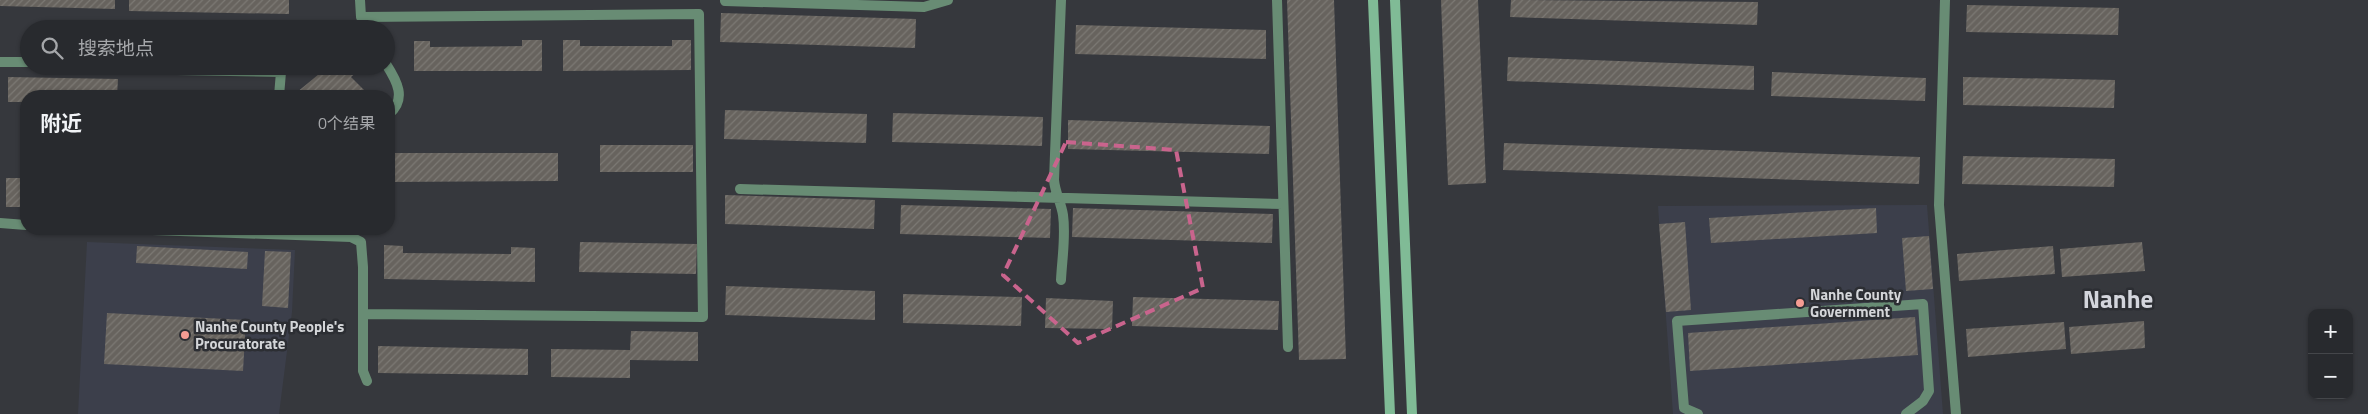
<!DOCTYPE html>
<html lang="zh">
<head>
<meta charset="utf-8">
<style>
	body { margin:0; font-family:"Titillium Web","Noto Sans SC",sans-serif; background:#303236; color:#f1f3f6 }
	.controls { position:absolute; right:15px; bottom:15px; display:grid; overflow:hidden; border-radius:10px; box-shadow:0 1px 4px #0004 }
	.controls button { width:45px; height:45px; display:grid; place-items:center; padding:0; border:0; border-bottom:1px solid #44464a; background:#282a2e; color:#f1f3f6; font:25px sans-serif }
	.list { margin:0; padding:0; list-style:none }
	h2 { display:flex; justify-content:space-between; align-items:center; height:65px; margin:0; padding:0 20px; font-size:21px }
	h2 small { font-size:16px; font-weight:400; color:#a5a7aa }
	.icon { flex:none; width:28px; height:28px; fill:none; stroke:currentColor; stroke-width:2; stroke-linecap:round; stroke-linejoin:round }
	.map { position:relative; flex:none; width:2368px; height:414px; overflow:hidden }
	.search { position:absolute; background:#282a2e; box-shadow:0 1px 4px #0004; left:20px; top:20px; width:375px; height:55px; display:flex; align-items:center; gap:12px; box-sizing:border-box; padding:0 18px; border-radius:28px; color:#a5a7aa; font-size:19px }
	.panel { position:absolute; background:#282a2e; box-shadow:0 1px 4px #0004; left:20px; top:90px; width:375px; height:145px; border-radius:20px }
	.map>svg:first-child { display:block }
	.built { fill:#3c3f4b }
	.building { fill:url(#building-hatch) }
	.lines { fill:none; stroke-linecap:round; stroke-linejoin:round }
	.service { stroke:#688c74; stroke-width:10 }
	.secondary { stroke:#80bb96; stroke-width:10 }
	.marked { fill:none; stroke:#c9648d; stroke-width:4; stroke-dasharray:10 6; stroke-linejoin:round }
	.poi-dot { fill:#f59c93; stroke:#2c2e33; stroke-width:2 }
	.labels { text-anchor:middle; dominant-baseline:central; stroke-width:5; stroke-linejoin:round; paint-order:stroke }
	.poi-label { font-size:15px; font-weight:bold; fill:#d4d6d9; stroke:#2c2e33; text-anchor:start }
	.town-label { font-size:25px; font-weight:bold; fill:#d3d5dc; stroke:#2c2e33 }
</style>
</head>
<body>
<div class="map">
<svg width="2368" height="414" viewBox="0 0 2368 414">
	<defs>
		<pattern id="building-hatch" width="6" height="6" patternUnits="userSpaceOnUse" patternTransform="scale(1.25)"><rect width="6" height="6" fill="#67635e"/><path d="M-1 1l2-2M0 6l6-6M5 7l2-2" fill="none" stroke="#7c7974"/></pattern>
	</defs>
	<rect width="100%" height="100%" fill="#36383d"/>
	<path class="built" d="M1927,205L1943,414H1673L1658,206Z
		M87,242L295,250L292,312L279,414H78Z"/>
	<path class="building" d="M0,0H115V9L0,6Z
		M129,0H289V14L129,11Z
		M1287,0H1334L1346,359L1299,360Z
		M1441,0H1478L1486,183L1448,185Z
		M1511,0L1758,2L1757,25L1510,17Z
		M1967,5L2119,8L2118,35L1966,32Z
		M721,13L916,19L915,48L720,42Z
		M1076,25L1266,30V59L1075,54Z
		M522,40H542V71H414V41H430V47L522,46Z
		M563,40H580V46H672V40H691V70L563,71Z
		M1508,57L1754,66V90L1507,81Z
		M311,66H364L351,77L370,96H340L334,91L328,96H300L296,93L319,74Z
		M1772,72L1926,78L1925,101L1771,96Z
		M8,77L118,79L117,96H26V102H8Z
		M1963,77L2115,80L2114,108L1963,105Z
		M143,91L251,92V96H142Z
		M725,110L867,114L866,143L724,139Z
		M893,113L1043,117L1042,146L892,142Z
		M1068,120L1270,126L1269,154L1068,149Z
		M1504,143L1920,157L1919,184L1503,170Z
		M600,145H693V172H600Z
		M389,153H558V181L389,182Z
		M1963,156L2115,159L2114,187L1962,184Z
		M6,178H26V207H6Z
		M725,195L875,200L874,229L725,224Z
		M901,205L1051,209L1050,238L900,234Z
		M1073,208L1273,214L1272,243L1072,237Z
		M1876,208L1877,233L1711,243L1709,218Z
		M1685,222L1691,310L1666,312L1659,224Z
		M1929,236L1933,289L1906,291L1902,238Z
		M580,242L697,244L696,274L579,272Z
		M2142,242L2145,271L2062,277L2060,249Z
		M384,245L403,246V253L511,254V247L535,248V282L384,279Z
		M137,246L248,252L247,269L136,263Z
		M2053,246L2055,274L1959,281L1957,254Z
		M265,251L291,252L288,308L262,306Z
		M726,286L875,291V320L725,315Z
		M903,294L1022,297L1021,326L903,323Z
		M1133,297L1279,301L1278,330L1132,326Z
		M1046,298L1113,301L1112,329L1045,328Z
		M107,313L246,320L243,371L104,364Z
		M1915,317L1918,355L1690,371L1688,333Z
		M2144,321L2145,348L2071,354L2069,327Z
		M2064,322L2066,349L1968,357L1966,329Z
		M631,331L698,332V361L630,360V378L551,377V349L630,350Z
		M378,346L528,349V375L378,373Z"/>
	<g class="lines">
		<path class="service" d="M360,0L361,17L367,29
			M1061,0L1054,180C1055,193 1061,202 1063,215C1066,236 1062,259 1061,280
			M1277,0L1288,347
			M1945,0L1939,205L1956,414
			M725,1L924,7L948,0
			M361,17L699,14L703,317L363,314
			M0,62H29
			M386,64C397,81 407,99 389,114
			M114,66L124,69L281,72L279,96
			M740,189L1283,204
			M0,223L26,225
			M125,229L351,237L361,242L363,267V371L367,381
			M1698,414L1684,408L1677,321L1923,304L1929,391L1923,401L1906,414"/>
		<path class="secondary" d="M1373,0L1390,414
			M1395,0L1412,414"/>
	</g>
	<path class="marked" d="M1066,142L1176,150L1203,288L1078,343L1003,275Z"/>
	<g class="poi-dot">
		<circle cx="1800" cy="303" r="5"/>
		<circle cx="185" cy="335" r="5"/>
	</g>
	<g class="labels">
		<g class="poi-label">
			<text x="1810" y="294">Nanhe County<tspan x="1810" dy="17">Government</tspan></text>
			<text x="195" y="326">Nanhe County People's<tspan x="195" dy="17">Procuratorate</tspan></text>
		</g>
		<g class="town-label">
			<text x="2118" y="299">Nanhe</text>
		</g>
	</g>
</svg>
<div class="controls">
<button>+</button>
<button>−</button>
</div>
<div class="search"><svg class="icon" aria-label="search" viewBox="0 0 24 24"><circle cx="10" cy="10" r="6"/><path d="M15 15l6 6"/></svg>搜索地点</div>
<section class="panel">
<h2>附近<small>0个结果</small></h2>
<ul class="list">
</ul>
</section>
</div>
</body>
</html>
